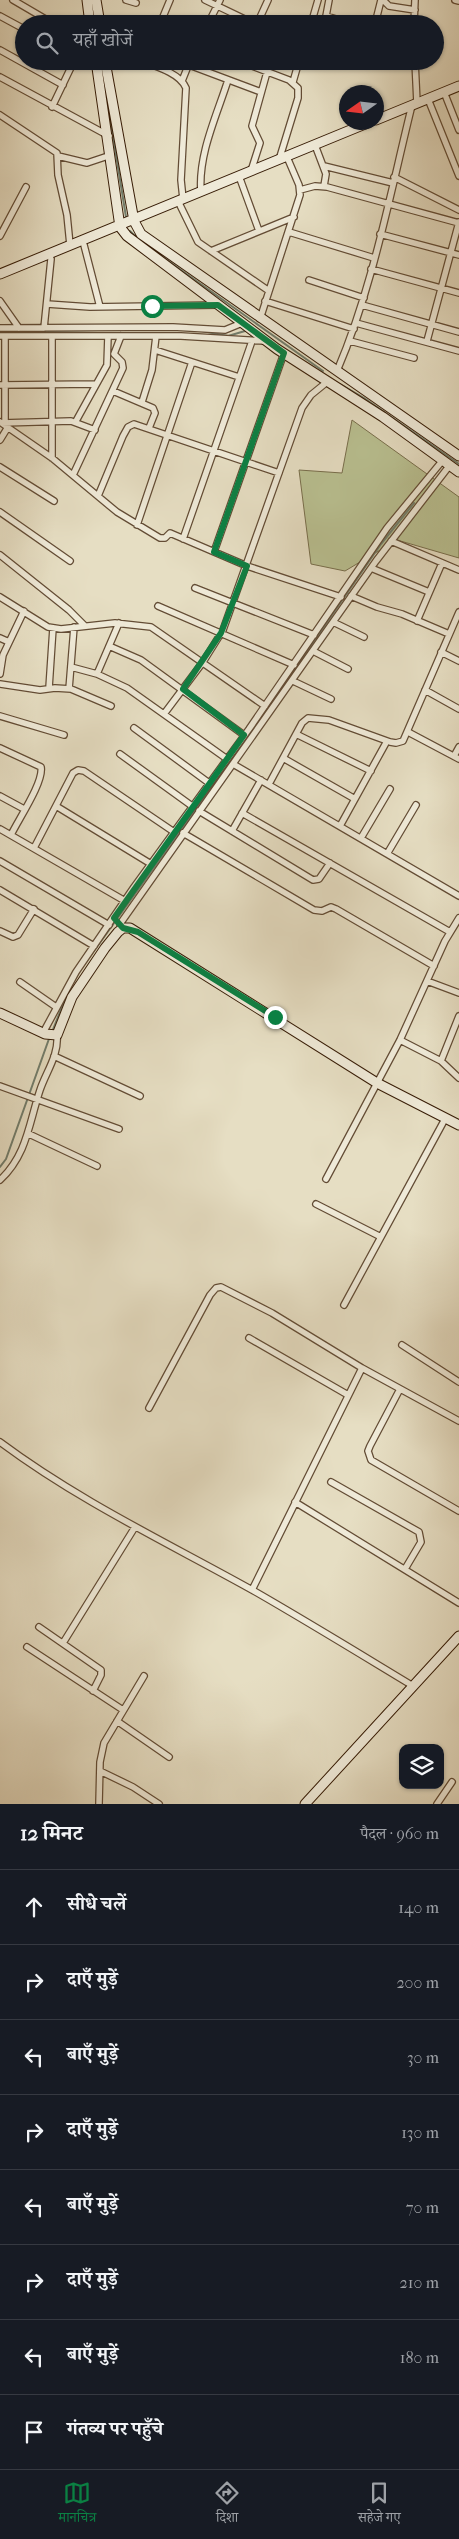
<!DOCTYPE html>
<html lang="hi">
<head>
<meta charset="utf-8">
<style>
	body { margin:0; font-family:"IM FELL French Canon","Noto Serif Devanagari",serif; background:#20242c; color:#f1f3f6 }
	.controls { position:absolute; right:15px; bottom:15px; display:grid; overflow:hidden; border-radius:10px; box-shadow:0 1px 4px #0004 }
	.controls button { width:45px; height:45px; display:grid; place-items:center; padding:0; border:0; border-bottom:1px solid #363941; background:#171b24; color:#f1f3f6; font:25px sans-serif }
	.compass { position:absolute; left:339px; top:85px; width:45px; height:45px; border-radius:50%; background:#171b24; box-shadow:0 1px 4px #0004; rotate:256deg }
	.stop { position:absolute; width:15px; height:15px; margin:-11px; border:4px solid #0b8043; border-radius:50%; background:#fff }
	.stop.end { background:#0b8043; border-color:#fff; box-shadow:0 1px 5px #0008 }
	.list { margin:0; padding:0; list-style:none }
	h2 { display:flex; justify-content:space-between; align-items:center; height:65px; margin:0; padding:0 20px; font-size:21px }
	h2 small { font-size:16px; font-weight:400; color:#9ea1a6 }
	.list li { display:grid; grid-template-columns:32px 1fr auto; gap:15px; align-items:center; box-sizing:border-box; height:75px; padding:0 20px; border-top:1px solid #363941 }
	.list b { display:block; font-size:19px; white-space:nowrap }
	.list em { font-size:16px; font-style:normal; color:#9ea1a6 }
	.icon { flex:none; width:28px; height:28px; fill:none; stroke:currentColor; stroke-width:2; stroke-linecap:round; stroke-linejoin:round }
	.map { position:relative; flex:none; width:459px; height:1804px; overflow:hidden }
	.search { position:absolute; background:#171b24; box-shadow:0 1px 4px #0004; left:15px; right:15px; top:15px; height:55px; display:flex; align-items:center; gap:12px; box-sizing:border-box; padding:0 18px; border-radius:28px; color:#9ea1a6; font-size:19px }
	.sheet { height:665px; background:#171b24 }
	nav { display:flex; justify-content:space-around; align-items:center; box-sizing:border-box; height:70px; border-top:1px solid #363941; background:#171b24; font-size:14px; color:#9ea1a6 }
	nav a { display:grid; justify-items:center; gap:2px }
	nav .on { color:#0b8043 }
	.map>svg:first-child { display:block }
	.green { fill:#b9c091; stroke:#786e4c }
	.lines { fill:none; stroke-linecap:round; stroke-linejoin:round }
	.stream { stroke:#717c6b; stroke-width:2 }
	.street-casing { stroke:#634c35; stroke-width:8 }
	.secondary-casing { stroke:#371c06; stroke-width:11 }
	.street { stroke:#efead8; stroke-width:5.5 }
	.secondary { stroke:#efead8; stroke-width:9 }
	.route { stroke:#0b8043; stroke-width:6 }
</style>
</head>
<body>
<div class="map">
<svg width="459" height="1804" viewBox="0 0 459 1804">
	<rect width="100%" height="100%" fill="#e6dec3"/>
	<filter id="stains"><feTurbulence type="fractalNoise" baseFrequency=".004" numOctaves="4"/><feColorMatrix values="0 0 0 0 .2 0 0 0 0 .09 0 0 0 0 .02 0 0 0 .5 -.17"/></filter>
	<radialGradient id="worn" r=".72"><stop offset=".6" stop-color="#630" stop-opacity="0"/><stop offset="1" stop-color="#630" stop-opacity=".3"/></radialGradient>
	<path class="green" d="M352,420L459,497V558L397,540L345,571L311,564L299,470L342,473Z"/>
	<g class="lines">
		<path class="stream" d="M93,15L95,24
			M105,86L126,217
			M130,231L139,240
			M157,253L323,371
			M202,331L228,336L245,331
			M0,332L98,330
			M340,384L364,398L459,464
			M81,969L245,741L381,544L414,503
			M52,1032L66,997
			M0,1167L6,1159L50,1036"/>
		<g class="street-casing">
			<path id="street" d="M13,0L54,24
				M126,0L136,3
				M205,0L255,24
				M329,0L326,16L353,24
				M383,0L389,6L415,10
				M455,0L459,1
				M0,16L24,29
				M160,24L170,0
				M208,24L220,0
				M257,24L268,0
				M311,24L318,0
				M375,24L381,0
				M414,24L415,0
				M0,50L63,85
				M141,61C155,66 180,73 186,88L181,180L183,199
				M239,61L289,80L298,88V98L279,160
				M415,61L417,103
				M189,65L261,92
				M0,77L109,136
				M182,81L190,61
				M293,82L299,61
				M444,92L459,130
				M428,99L459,176
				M52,107L74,61
				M0,115L57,153L58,175L67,215L70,245
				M315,145L326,174L324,186
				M58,156L87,163L111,155
				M324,166L393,183
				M251,171L260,143L252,126L267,72
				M239,176L259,231
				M394,177L459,210
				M300,190L315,186L327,187L459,223
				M201,192C198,154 217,115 228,80
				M178,201L198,242L269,291
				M289,232L374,258
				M380,234L459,255
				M0,236L26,187
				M84,245L100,307
				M211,251L294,217
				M371,269L459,293
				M309,280L364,298
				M0,301L19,328
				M265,301L354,329
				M47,304L90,307L218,305
				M362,305L459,332
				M260,319L300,195L299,185L287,157
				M356,323L459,351
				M0,328L173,327L225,330L242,323
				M44,328L51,259
				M0,336H181L264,341
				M52,336V458
				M350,341L414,358
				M427,341L459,222
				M155,350L239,377
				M337,371C373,287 390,194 412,105
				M0,385L96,384
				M113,391L153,408L155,413L149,428
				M142,402L152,370L156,336
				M76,421L107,365L108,336
				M0,422L52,458L117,512L160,538H165L170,533L247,566L341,597
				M2,423L71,421L95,430
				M5,423V336
				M0,440L8,427
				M0,467L54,501
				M73,475L123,368L122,362L114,354L121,336
				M98,496L123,436L128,427L134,424L279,473
				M0,512L70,561
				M137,525L192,362
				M183,539L252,341
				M391,541L459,570
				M214,552L284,353
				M0,555L69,610L85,626
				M371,568L429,592
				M195,588L314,635
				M351,596L377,607L402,614L449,634
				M0,597L48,627L61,629L115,623L151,627L265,706
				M158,606L294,665
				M417,621L442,563
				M333,622L364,637
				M0,638L9,642
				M109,646L141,660L244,735
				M313,651L348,669
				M441,652L459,661
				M71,667L97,674L127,688L227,759
				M0,674L3,655L24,611
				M97,674L119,623
				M293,681L331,699
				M0,684L40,690L55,688L71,689L111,706
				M49,688L53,628
				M69,689L74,627
				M425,690L459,709
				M164,714L203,662L223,630L302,408L311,395L327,382
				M0,716L64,735
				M134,728L209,783
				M408,732L459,759
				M296,734L371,771
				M0,748L41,767C44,782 18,820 11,835
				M120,754L192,806
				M454,756L459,747
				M283,758L355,799
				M233,764L459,896
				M269,784L302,723L308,718L329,720L390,742L396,743L403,741L459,612
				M0,796L24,809
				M56,806L151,864
				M199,811L313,880L319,879L330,863
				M242,813L450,932
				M340,826L387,741
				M0,829L125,901
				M232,831L261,780
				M183,833L314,910L322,911L331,907L336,909L434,966
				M361,838L390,789
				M34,848L73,773L78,770L84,771L174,832
				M387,854L416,805
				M0,861L109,925
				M0,890L94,946
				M120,924L376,561L450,465
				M0,931L13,937L18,935L34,909
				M427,981L459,993
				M20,982L56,1007
				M43,1033L76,972L134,887L249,729L387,528L443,460
				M400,1040L441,1061L459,1078
				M54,1056L140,1096
				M441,1061L459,1016
				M0,1086L119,1129
				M29,1134L97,1166
				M326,1179L400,1040L445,941L459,918
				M0,1180C27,1155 29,1123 40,1090C46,1072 59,1055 57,1035
				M316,1204L381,1237
				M344,1305L445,1119
				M249,1338L348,1395
				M402,1345L459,1382
				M400,1389L370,1446L368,1451L371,1460L459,1511
				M149,1408L210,1295L216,1288L221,1287L272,1313L362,1368L459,1421
				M0,1442C79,1501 168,1543 254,1591C308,1622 360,1654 413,1686
				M331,1482L419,1532L421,1542L405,1569
				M295,1502L459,1603
				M252,1590L362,1368
				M39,1627L101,1670V1675L93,1691
				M63,1643L135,1527
				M27,1647L123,1710
				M117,1721L169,1757
				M100,1771L133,1787L159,1804
				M99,1804L100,1762L104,1743L144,1676
				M437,1804L452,1782"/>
		</g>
		<g class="secondary-casing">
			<path id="secondary" d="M87,0L90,24
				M96,0L100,24
				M96,61L120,227L127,236L277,349L383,417L459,472
				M105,61L134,221L141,234L459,456
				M376,120L459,86
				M0,274L370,122
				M0,1013L45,1034L57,1035L72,997L105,948L118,932L123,928H130L377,1083L459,1125
				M305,1804L459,1636"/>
		</g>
		<use href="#street" class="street"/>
		<use href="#secondary" class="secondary"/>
	</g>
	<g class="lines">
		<path class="route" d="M152,306L218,305L284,353L214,552L247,566L221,633L183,689L244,735L114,918L123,928L138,932L275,1017"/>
	</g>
	<rect width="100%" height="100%" filter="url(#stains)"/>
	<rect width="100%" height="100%" fill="url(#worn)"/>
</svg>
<div class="controls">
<button><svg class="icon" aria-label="layers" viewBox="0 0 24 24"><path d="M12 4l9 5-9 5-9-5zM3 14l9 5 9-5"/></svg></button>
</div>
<svg class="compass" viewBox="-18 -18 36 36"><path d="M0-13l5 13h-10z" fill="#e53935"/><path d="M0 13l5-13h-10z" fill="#9ea1a6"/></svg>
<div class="stop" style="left:152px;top:306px"></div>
<div class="stop end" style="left:275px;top:1017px"></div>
<div class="search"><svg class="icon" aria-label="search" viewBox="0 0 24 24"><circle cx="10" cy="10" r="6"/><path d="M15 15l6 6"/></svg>यहाँ खोजें</div>
</div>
<section class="sheet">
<h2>12 मिनट<small>पैदल · 960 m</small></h2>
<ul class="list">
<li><svg class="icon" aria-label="ahead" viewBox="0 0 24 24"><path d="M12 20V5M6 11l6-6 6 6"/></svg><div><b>सीधे चलें</b></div><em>140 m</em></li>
<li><svg class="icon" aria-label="right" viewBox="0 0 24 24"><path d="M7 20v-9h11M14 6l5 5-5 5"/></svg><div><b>दाएँ मुड़ें</b></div><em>200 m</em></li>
<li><svg class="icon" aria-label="left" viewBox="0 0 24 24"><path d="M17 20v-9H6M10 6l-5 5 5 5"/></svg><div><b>बाएँ मुड़ें</b></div><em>30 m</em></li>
<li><svg class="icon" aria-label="right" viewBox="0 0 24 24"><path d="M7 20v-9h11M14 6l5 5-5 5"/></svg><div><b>दाएँ मुड़ें</b></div><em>130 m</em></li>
<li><svg class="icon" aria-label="left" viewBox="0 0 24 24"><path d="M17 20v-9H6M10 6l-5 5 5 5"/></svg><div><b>बाएँ मुड़ें</b></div><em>70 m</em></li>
<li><svg class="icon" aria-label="right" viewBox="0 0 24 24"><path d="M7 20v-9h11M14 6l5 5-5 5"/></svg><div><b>दाएँ मुड़ें</b></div><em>210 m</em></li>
<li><svg class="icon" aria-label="left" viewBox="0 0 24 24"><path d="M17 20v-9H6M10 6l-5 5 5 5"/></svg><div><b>बाएँ मुड़ें</b></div><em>180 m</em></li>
<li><svg class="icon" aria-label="arrive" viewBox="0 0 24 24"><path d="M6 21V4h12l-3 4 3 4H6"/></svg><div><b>गंतव्य पर पहुँचे</b></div></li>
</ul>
</section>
<nav>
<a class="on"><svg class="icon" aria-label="map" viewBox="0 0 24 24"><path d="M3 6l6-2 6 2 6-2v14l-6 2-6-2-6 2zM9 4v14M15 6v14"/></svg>मानचित्र</a>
<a><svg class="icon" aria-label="directions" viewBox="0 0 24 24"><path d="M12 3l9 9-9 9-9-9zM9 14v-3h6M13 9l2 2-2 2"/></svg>दिशा</a>
<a><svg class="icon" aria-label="saved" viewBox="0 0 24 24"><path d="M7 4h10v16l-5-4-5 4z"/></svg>सहेजे गए</a>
</nav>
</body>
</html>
